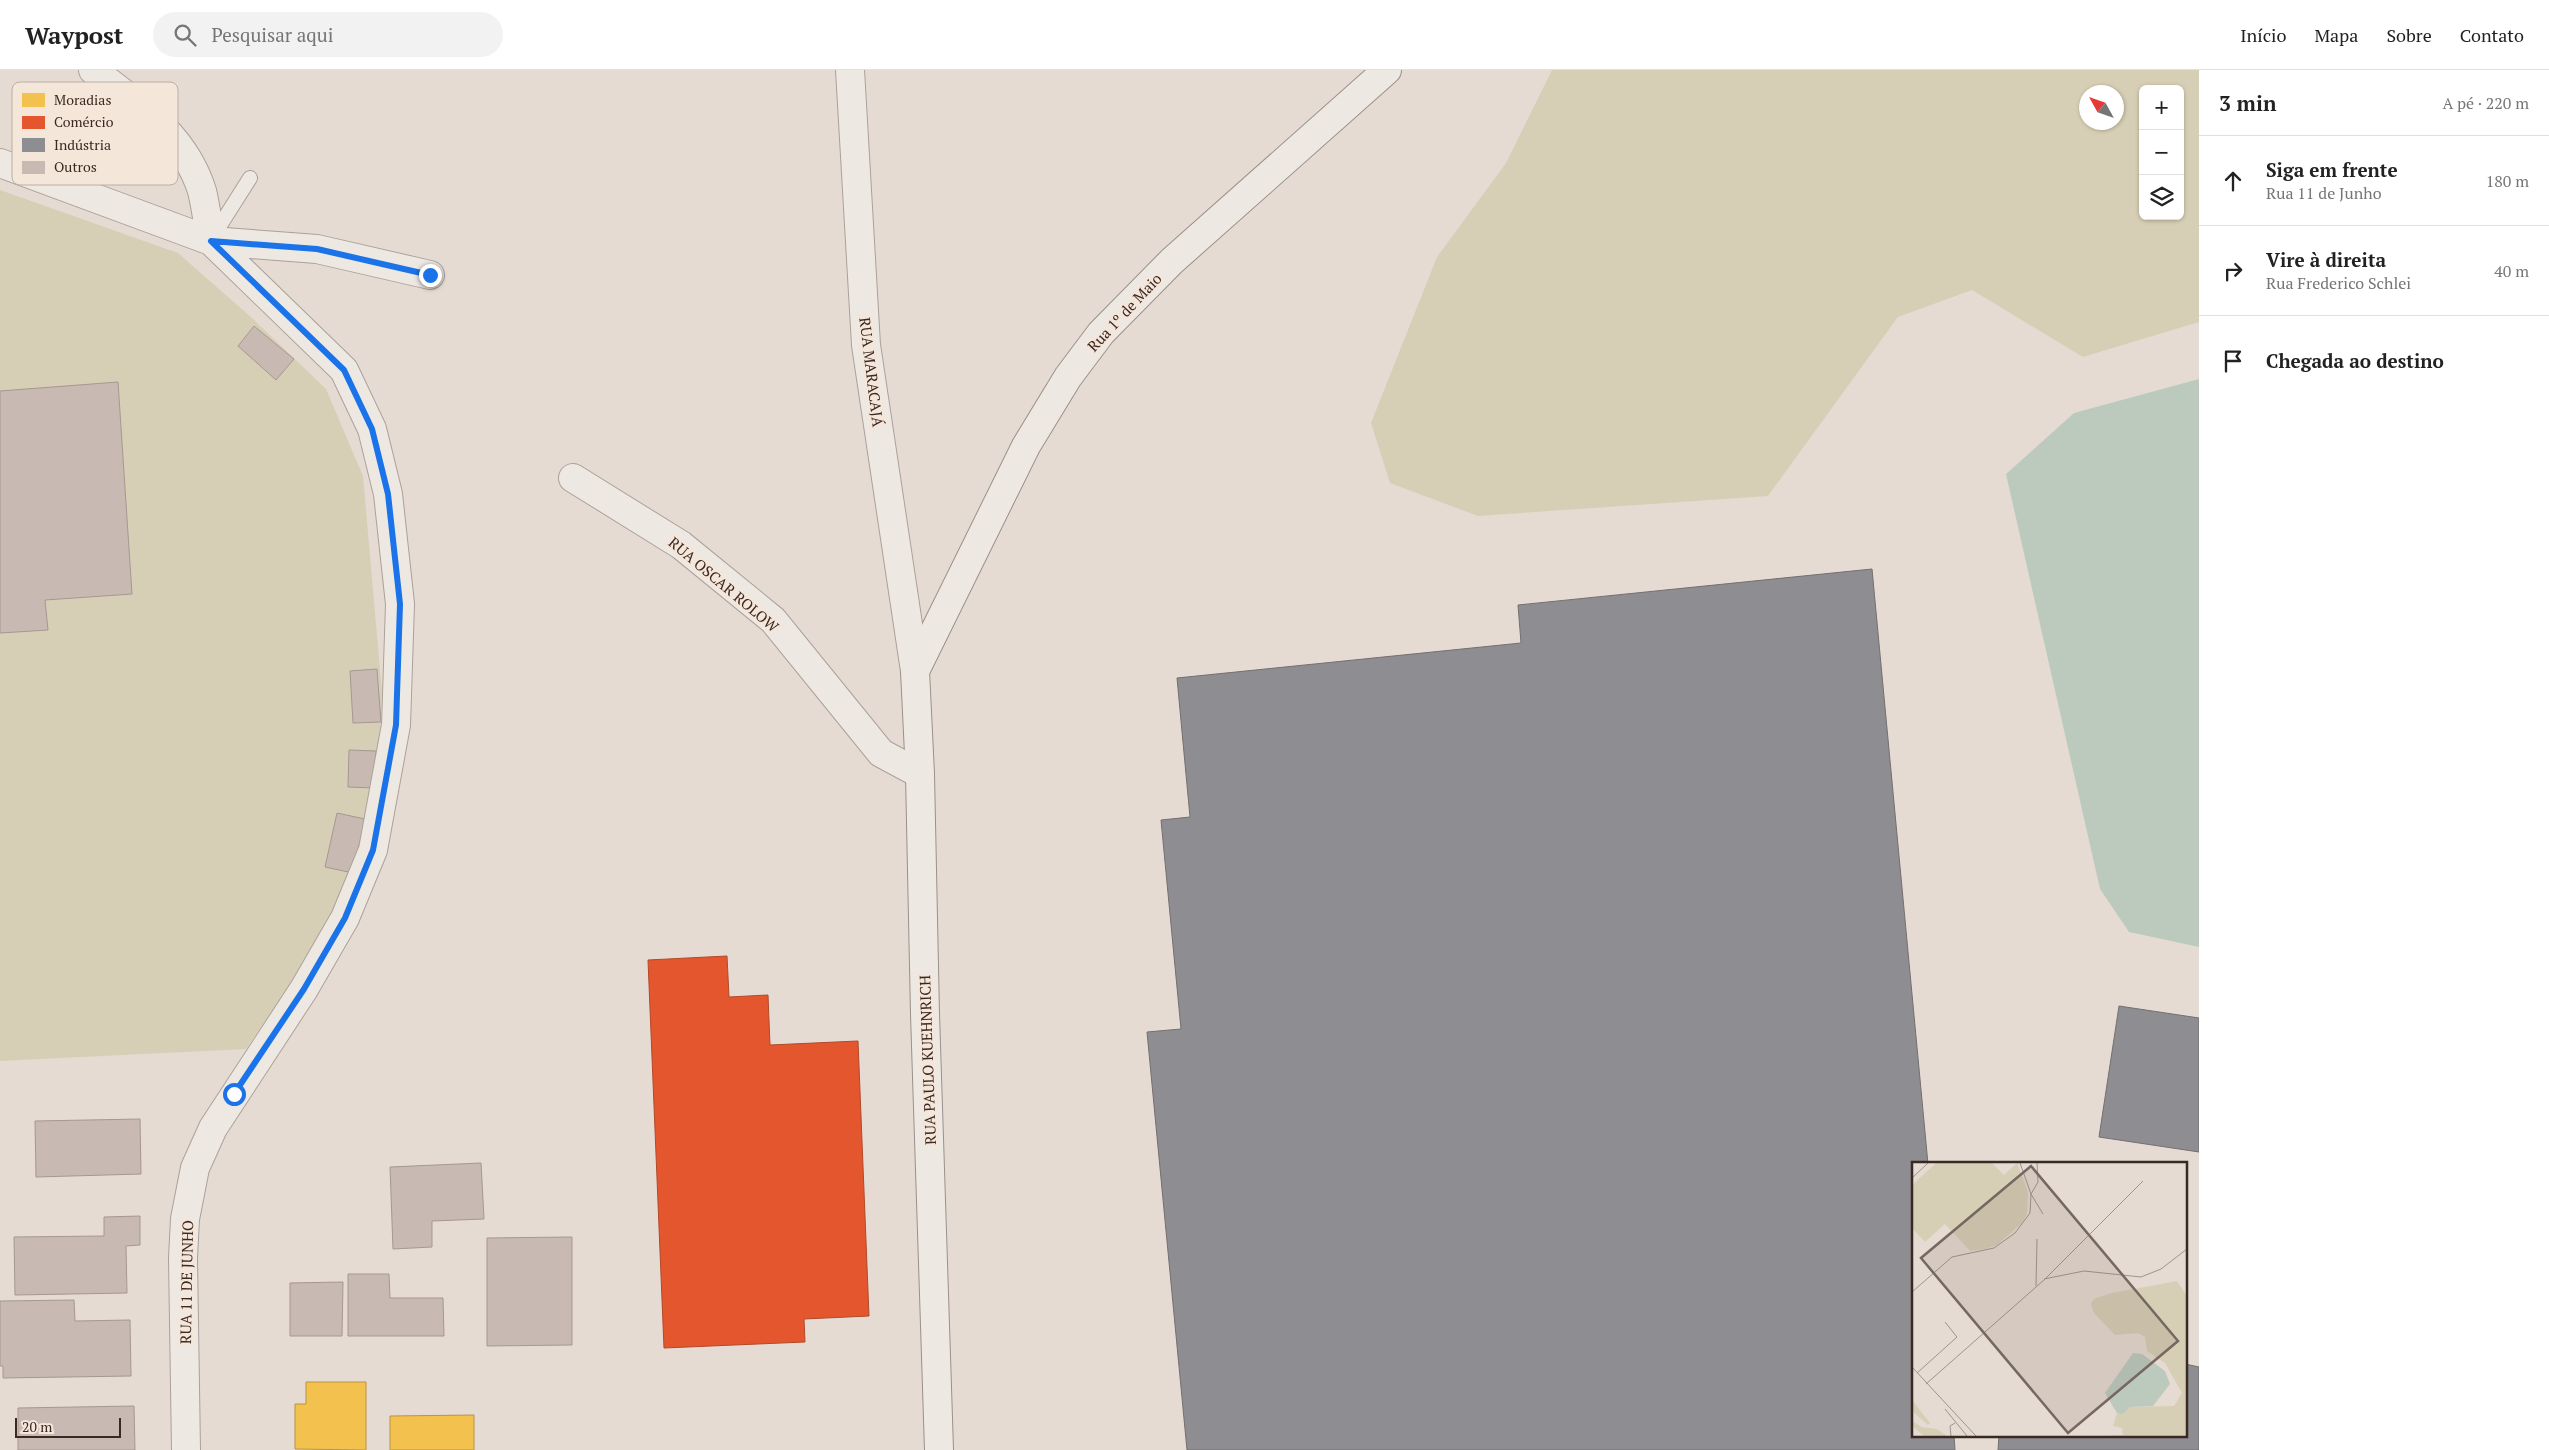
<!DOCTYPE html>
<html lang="pt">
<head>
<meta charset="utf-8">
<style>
	body { margin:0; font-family:"PT Serif",serif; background:#f2f2f2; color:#222 }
	.controls { position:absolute; right:15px; top:15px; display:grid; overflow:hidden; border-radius:8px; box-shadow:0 1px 4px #0004 }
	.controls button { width:45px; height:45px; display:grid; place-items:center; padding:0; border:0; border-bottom:1px solid #e0e0e0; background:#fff; color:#222; font:25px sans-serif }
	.compass { position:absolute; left:2079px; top:15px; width:45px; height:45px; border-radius:50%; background:#fff; box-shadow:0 1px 4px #0004; rotate:310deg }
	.scale { position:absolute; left:15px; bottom:12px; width:106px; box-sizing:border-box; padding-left:5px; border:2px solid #3a2822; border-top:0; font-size:14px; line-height:18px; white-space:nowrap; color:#3a2822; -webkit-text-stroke:4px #f5e6da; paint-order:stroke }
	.stop { position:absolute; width:15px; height:15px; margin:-11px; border:4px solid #1a73e8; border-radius:50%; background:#fff }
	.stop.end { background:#1a73e8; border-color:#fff; box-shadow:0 1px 5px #0008 }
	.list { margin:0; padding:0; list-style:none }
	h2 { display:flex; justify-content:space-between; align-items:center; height:65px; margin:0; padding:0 20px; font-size:21px }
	h2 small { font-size:16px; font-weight:400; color:#767676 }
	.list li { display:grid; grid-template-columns:32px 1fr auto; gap:15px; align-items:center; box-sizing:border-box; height:90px; padding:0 20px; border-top:1px solid #e0e0e0 }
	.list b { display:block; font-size:19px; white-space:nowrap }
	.list p { margin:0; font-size:16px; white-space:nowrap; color:#767676 }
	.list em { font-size:16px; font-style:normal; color:#767676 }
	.icon { flex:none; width:28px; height:28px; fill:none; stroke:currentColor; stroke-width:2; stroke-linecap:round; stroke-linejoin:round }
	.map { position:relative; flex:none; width:2199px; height:1380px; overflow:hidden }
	header { display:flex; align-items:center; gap:30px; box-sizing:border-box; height:70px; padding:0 25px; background:#fff; border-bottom:1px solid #e0e0e0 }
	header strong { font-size:24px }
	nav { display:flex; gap:28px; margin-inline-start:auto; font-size:18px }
	.search { width:350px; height:45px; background:#f2f2f2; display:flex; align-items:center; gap:12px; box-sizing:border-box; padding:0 18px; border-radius:28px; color:#767676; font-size:19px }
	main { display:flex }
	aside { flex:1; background:#fff }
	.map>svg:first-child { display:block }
	.green { fill:#d7cfb5; fill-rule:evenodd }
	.water { fill:#bccabe }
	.homes { fill:#f2c14e; stroke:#bb9341 }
	.shops { fill:#e4572e; stroke:#b1492a }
	.industry { fill:#8d8d92; stroke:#746f70 }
	.building { fill:#c9b9b3; stroke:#a69791 }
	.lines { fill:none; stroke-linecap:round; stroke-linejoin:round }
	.lane-casing { stroke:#aba19a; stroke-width:16 }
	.street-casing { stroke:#aba19a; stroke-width:30 }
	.secondary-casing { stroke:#9b908a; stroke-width:30 }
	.lane { stroke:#eee8e3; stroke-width:14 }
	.street { stroke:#eee8e3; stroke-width:28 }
	.secondary { stroke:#eee8e3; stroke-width:28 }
	.route { stroke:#1a73e8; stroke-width:6 }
	.labels { text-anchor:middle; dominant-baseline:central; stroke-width:5; stroke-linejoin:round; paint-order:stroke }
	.street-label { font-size:15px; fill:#3a2822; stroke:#f5e6da }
	.inset-road { fill:none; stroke:#a1938c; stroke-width:1 }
	.view { fill:#766760; fill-opacity:0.15; stroke:#766760; stroke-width:2.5 }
	.inset-edge { fill:none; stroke:#3a2822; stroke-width:2.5 }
	.key { fill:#f5e6da; stroke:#bdada3; stroke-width:1 }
	.key-label { font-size:14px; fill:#3a2822 }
</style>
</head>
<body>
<header>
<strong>Waypost</strong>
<div class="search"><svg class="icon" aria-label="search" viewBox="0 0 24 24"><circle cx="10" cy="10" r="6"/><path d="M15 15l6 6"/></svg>Pesquisar aqui</div>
<nav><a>Início</a><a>Mapa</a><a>Sobre</a><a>Contato</a></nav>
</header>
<main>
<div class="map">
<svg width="2199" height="1380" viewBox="0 0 2199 1380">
	<rect width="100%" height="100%" fill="#e5dbd2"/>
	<path class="green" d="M1552,0H2199V252L2083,287L1972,220L1898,247L1768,426L1478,446L1390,413L1371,353L1437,187L1506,93ZM2143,19H2180V146H2143ZM2116,22V52H2086V22Z
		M0,120L178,183L252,248L326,319L363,406L382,622L376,738L329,857L246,979L0,991Z"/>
	<path class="water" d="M2199,309V877L2129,862L2100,819L2006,404L2074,343Z"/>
	<path class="homes" d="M306,1312H366V1380L295,1379V1334H306Z
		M474,1345V1380H390V1346Z"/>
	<path class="shops" d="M727,886L729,927L768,925L770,975L858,971L869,1246L804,1249L805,1272L664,1278L648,890Z"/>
	<path class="industry" d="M1872,499L1928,1094H1913V1366H1954L1955,1380H1187L1147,962L1181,959L1161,750L1190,747L1177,608L1521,573L1518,535Z
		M2119,936L2199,948V1082L2099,1067Z
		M2185,1294L2199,1297V1380H1998L1999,1366H2185Z"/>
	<path class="building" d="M254,256L294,289L276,310L238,276Z
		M118,312L132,524L45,530L48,560L0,563V321Z
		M377,599L381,652L353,653L350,601Z
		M349,680L376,681L375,718L348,717Z
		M337,743L365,749L353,803L325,797Z
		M140,1049L141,1104L36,1107L35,1051Z
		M481,1093L484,1149L432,1151V1177L393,1179L390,1097Z
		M140,1146V1175L126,1176L127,1223L15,1225L14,1167L104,1166V1147Z
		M572,1167V1275L487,1276V1168Z
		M348,1204H389L390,1228H443L444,1266H348Z
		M343,1212L342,1266H290V1213Z
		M74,1230L75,1251L130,1250L131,1306L3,1308V1296H0V1231Z
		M134,1336L135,1380H18V1338Z"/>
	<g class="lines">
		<g class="lane-casing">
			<path id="lane" d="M212,168L250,108"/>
		</g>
		<g class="street-casing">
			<path id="street" d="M93,0C138,35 184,64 202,121C206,137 208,155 211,171
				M850,0L866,275L915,601
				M0,93L211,171L317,179L430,205
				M573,408L681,475L773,550L881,683L920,704
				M186,1380L183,1188L185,1149L195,1098L213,1058L304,919L345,848L373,780L396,655L400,534L388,424L372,359L344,300L211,171"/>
		</g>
		<g class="secondary-casing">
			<path id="secondary" d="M939,1380L925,944L920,704L915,601L1026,376L1068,307L1101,263L1172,191L1387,0"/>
		</g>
		<use href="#lane" class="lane"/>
		<use href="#street" class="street"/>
		<use href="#secondary" class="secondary"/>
	</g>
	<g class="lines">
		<path class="route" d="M234,1024L304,919L345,848L373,780L396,655L400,534L388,424L372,359L344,300L211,171L317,179L430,205"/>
	</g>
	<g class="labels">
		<g class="street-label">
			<text transform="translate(1124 242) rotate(-47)">Rua 1º de Maio</text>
			<text transform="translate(872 302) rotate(83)">RUA MARACAJÁ</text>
			<text transform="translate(724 514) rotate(40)">RUA OSCAR ROLOW</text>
			<text transform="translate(927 990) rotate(-92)">RUA PAULO KUEHNRICH</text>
			<text transform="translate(186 1212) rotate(-89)">RUA 11 DE JUNHO</text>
		</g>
	</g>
	<g transform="translate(1912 1092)">
		<rect width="275" height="275" fill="#e5dbd2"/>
		<path d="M24,1H80L92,13L105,1L116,30L115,51L111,60L85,83L73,87L58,89L33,62L13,80L0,66V23ZM265,119L275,134V274H188L211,273L210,266L201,264L205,251H212L218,245L262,244L270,231L253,201L235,189L233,175L226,171L203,173L182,151L179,142L182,137L200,131ZM0,238L18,261L16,263L0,249ZM0,259L10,265L25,267L35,274H12L0,264Z" fill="#d7cfb5"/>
		<path d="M221,191L230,192L253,209L258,222L241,244L218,245L211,252L205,251L193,231Z" fill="#bccabe"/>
		<path class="inset-road" d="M108,1L119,32L131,52M0,16L16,1M119,32L126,20L125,1M132,117L172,109L229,115L249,107L275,87M124,124L125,77M0,130L40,95L82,86L103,71L118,51L119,32M0,205L64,274M5,211L45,175L33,160M14,222L132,118L231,19M33,247L55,274M39,274L38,264L43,261"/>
		<path class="view" d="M119,4L266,179L156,271L9,96Z"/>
		<rect width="275" height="275" class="inset-edge"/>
	</g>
	<rect x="12" y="12" width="166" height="103" rx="8" class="key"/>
	<rect x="22" y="23" width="23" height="14" fill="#f2c14e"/>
	<rect x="22" y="46" width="23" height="13" fill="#e4572e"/>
	<rect x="22" y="68" width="23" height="14" fill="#8d8d92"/>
	<rect x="22" y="91" width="23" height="13" fill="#c9b9b3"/>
	<g class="key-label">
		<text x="54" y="35">Moradias</text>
		<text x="54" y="57">Comércio</text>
		<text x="54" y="80">Indústria</text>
		<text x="54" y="102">Outros</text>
	</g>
</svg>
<div class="controls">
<button>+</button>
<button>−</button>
<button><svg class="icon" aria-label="layers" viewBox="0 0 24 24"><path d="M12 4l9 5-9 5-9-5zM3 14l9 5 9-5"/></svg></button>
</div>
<svg class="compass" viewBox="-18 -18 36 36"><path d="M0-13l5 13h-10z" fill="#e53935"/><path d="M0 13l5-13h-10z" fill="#767676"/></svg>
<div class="scale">20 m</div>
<div class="stop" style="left:234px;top:1024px"></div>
<div class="stop end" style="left:430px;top:205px"></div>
</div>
<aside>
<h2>3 min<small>A pé · 220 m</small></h2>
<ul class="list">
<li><svg class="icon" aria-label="ahead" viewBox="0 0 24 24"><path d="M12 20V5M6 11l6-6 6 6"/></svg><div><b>Siga em frente</b><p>Rua 11 de Junho</p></div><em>180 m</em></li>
<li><svg class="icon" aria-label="right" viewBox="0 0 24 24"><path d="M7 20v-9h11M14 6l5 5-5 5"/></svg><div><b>Vire à direita</b><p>Rua Frederico Schlei</p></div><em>40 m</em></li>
<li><svg class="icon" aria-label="arrive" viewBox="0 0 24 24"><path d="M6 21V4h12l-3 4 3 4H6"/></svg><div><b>Chegada ao destino</b></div></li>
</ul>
</aside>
</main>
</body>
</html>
